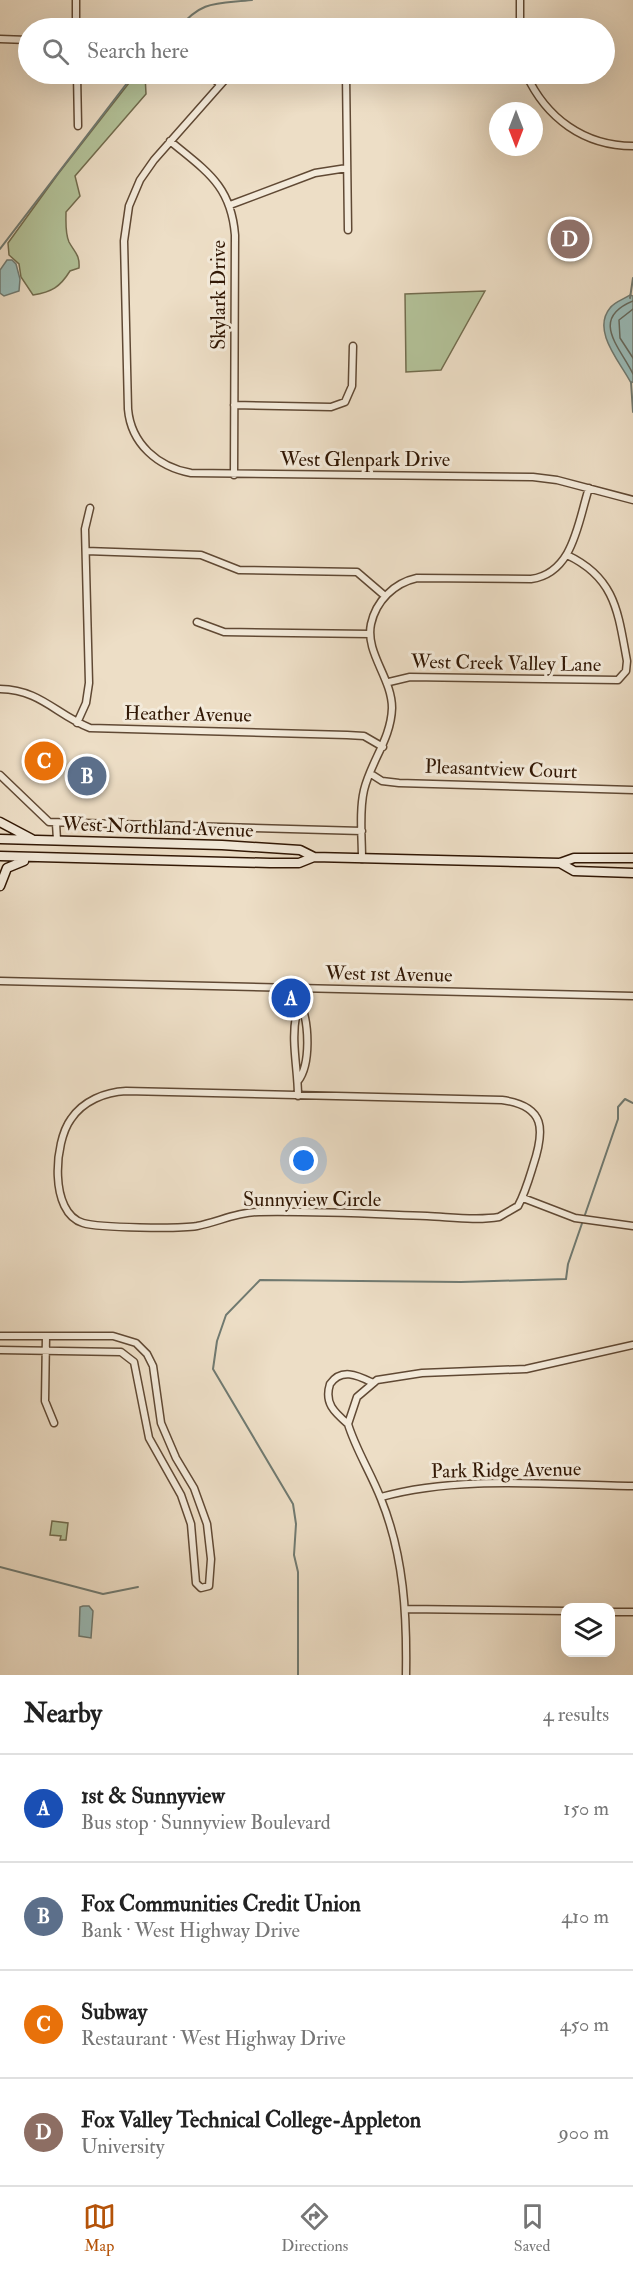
<!DOCTYPE html>
<html lang="en">
<head>
<meta charset="utf-8">
<style>
	body { margin:0; font-family:"IM FELL Double Pica",serif; background:#f2f2f2; color:#222 }
	.controls { position:absolute; right:18px; bottom:18px; display:grid; overflow:hidden; border-radius:12px; box-shadow:0 6px 24px #0002 }
	.controls button { width:54px; height:54px; display:grid; place-items:center; padding:0; border:0; border-bottom:2px solid #e0e0e0; background:#fff; color:#222; font:30px sans-serif }
	.compass { position:absolute; left:489px; top:102px; width:54px; height:54px; border-radius:50%; background:#fff; box-shadow:0 6px 24px #0002; rotate:180deg }
	.you { position:absolute; left:304px; top:1161px; width:21px; height:21px; margin:-15px; border:4px solid #fff; border-radius:50%; background:#1a73e8; box-shadow:0 0 0 9px #1a73e833 }
	.badge { display:grid; place-items:center; width:39px; height:39px; border-radius:50%; background:#b45309; color:#fff; font-size:20px; font-weight:700 }
	.pin { position:absolute; translate:-50% -50%; border:3px solid #fff; box-shadow:0 2px 6px #0006 }
	.list { margin:0; padding:0; list-style:none }
	h2 { display:flex; justify-content:space-between; align-items:center; height:78px; margin:0; padding:0 24px; font-size:26px }
	h2 small { font-size:20px; font-weight:400; color:#767676 }
	.list li { display:grid; grid-template-columns:39px 1fr auto; gap:18px; align-items:center; box-sizing:border-box; height:108px; padding:0 24px; border-top:2px solid #e0e0e0 }
	.list b { display:block; font-size:22px; white-space:nowrap }
	.list p { margin:0; font-size:20px; white-space:nowrap; color:#767676 }
	.list em { font-size:20px; font-style:normal; color:#767676 }
	.icon { flex:none; width:33px; height:33px; fill:none; stroke:currentColor; stroke-width:2; stroke-linecap:round; stroke-linejoin:round }
	.map { position:relative; flex:none; width:633px; height:1675px; overflow:hidden }
	.search { position:absolute; background:#fff; box-shadow:0 6px 24px #0002; left:18px; right:18px; top:18px; height:66px; display:flex; align-items:center; gap:15px; box-sizing:border-box; padding:0 21px; border-radius:33px; color:#767676; font-size:22px }
	.sheet { height:510px; background:#fff }
	nav { display:flex; justify-content:space-around; align-items:center; box-sizing:border-box; height:84px; border-top:2px solid #e0e0e0; background:#fff; font-size:16px; color:#767676 }
	nav a { display:grid; justify-items:center; gap:3px }
	nav .on { color:#b45309 }
	.map>svg:first-child { display:block }
	.green { fill:#b3c299; stroke:#726c4e; stroke-width:1.5 }
	.water { fill:#9abcb9; stroke:#707a71; stroke-width:1.5 }
	.lines { fill:none; stroke-linecap:round; stroke-linejoin:round }
	.shore { stroke:#666a5e; stroke-width:1.5 }
	.stream { stroke:#707a71; stroke-width:2 }
	.street-casing { stroke:#604934; stroke-width:9 }
	.secondary-casing { stroke:#311704; stroke-width:11 }
	.street { stroke:#f3eada; stroke-width:6 }
	.secondary { stroke:#f3eada; stroke-width:8 }
	.labels { text-anchor:middle; dominant-baseline:central; stroke-width:6; stroke-linejoin:round; paint-order:stroke }
	.street-label { font-size:20px; fill:#311704; stroke:#f3eada }
</style>
</head>
<body>
<div class="map">
<svg width="633" height="1675" viewBox="0 0 633 1675">
	<rect width="100%" height="100%" fill="#eddec6"/>
	<filter id="stains"><feTurbulence type="fractalNoise" baseFrequency=".00333" numOctaves="4"/><feColorMatrix values="0 0 0 0 .2 0 0 0 0 .09 0 0 0 0 .02 0 0 0 .5 -.17"/></filter>
	<radialGradient id="worn" r=".72"><stop offset=".6" stop-color="#630" stop-opacity="0"/><stop offset="1" stop-color="#630" stop-opacity=".3"/></radialGradient>
	<path class="green" d="M136,74H145L146,94L75,176L80,196L66,212C66,222 65,233 69,242C75,253 80,255 79,268L70,271C60,287 52,292 33,295L21,277L19,264L9,255L8,243L58,174Z
		M485,291L441,370L406,372L405,294Z
		M52,1521L68,1523L66,1540H60L61,1536L50,1535Z"/>
	<path class="water" d="M7,260H12L16,264L20,279L19,291L4,296L0,293V270Z
		M630,295L633,296V382L631,383C621,363 591,331 610,308C614,302 624,299 630,295Z
		M83,1606H89L93,1611L91,1638L79,1636L80,1607Z"/>
	<g class="lines">
		<path class="shore" d="M633,301C589,319 620,347 633,374
			M633,309L619,320L620,338L633,358"/>
		<path class="stream" d="M179,28C202,0 216,4 252,0
			M0,249L134,74
			M630,298L633,278
			M631,382L633,412
			M0,1567L103,1594L138,1587
			M298,1675V1572L294,1555L296,1524L293,1504L213,1369L217,1341L226,1315L260,1280L461,1282L566,1279L568,1264L618,1119V1107L625,1099L633,1103"/>
		<g class="street-casing">
			<path id="street" d="M520,0V28
				M76,28V0
				M0,39L28,40
				M77,74L78,126
				M208,74L220,84
				M230,74L154,160L140,180L129,206L124,241L128,409C131,444 158,467 191,473L533,477L557,480L633,500
				M346,74L348,230
				M526,74C546,118 584,146 633,146
				M170,141C206,171 231,185 235,235L234,475
				M230,205L315,173L347,168
				M234,405L331,407L345,402L352,386L353,346
				M86,551L201,555L239,570L357,572L385,596
				M197,622L224,632L370,634
				M389,682L410,677L618,680L626,671L627,661C618,613 616,578 567,555
				M0,689C41,690 55,714 90,728L347,735L364,736L383,747
				M77,723L86,703L89,683L85,529L90,508
				M371,774L382,781L399,783L633,790
				M0,775L49,822L362,831
				M56,823L57,840
				M362,859C362,837 359,811 364,790C371,761 391,739 392,708C392,678 365,653 371,624C376,601 394,583 417,578L531,579C574,573 578,521 589,488
				M0,981L633,996
				M298,1081C311,1064 309,1024 301,1004
				M126,1091L502,1100C546,1106 545,1130 533,1166C529,1179 525,1193 518,1206L499,1217C476,1221 450,1217 427,1216C371,1214 315,1211 259,1212C237,1212 218,1222 197,1226C179,1229 100,1228 83,1223C49,1213 54,1142 71,1119C83,1101 105,1092 126,1091Z
				M298,1096C298,1070 291,1042 296,1016C299,1006 301,999 302,988
				M523,1198L575,1218L633,1226
				M0,1336H113L136,1343L147,1354L153,1366L161,1423L176,1458L194,1488L207,1524L211,1559L209,1586L201,1588L196,1583L191,1524L181,1495L149,1438L134,1362L121,1352L0,1350
				M46,1336L45,1401L54,1423
				M348,1424C334,1412 324,1403 330,1384C341,1368 357,1375 371,1382
				M381,1497C459,1475 551,1485 633,1486
				M406,1609L566,1611
				M610,1612H633
				M406,1675C407,1615 404,1556 381,1499C371,1473 356,1450 348,1424L357,1397L377,1380L422,1373L526,1369L633,1345"/>
		</g>
		<g class="secondary-casing">
			<path id="secondary" d="M0,822L32,839
				M0,839L222,845L300,850L314,857
				M0,856L270,863H299L314,857L560,863L574,858H633
				M560,863L574,871L633,873
				M0,886L7,868L24,861"/>
		</g>
		<use href="#street" class="street"/>
		<use href="#secondary" class="secondary"/>
	</g>
	<g class="labels">
		<g class="street-label">
			<text transform="translate(218 295) rotate(-90)">Skylark Drive</text>
			<text x="365" y="459">West Glenpark Drive</text>
			<text transform="translate(506 663) rotate(1)">West Creek Valley Lane</text>
			<text transform="translate(188 714) rotate(1)">Heather Avenue</text>
			<text transform="translate(501 769) rotate(2)">Pleasantview Court</text>
			<text transform="translate(158 827) rotate(2)">West Northland Avenue</text>
			<text transform="translate(389 974) rotate(1)">West 1st Avenue</text>
			<text x="312" y="1199">Sunnyview Circle</text>
			<text transform="translate(506 1470) rotate(-1)">Park Ridge Avenue</text>
		</g>
	</g>
	<rect width="100%" height="100%" filter="url(#stains)"/>
	<rect width="100%" height="100%" fill="url(#worn)"/>
</svg>
<div class="controls">
<button><svg class="icon" aria-label="layers" viewBox="0 0 24 24"><path d="M12 4l9 5-9 5-9-5zM3 14l9 5 9-5"/></svg></button>
</div>
<svg class="compass" viewBox="-18 -18 36 36"><path d="M0-13l5 13h-10z" fill="#e53935"/><path d="M0 13l5-13h-10z" fill="#767676"/></svg>
<div class="you"></div>
<div class="pin badge" style="left:291px;top:998px;background:#1a4fb4">A</div>
<div class="pin badge" style="left:87px;top:776px;background:#5c6f8a">B</div>
<div class="pin badge" style="left:44px;top:761px;background:#e8710a">C</div>
<div class="pin badge" style="left:570px;top:239px;background:#8d6e63">D</div>
<div class="search"><svg class="icon" aria-label="search" viewBox="0 0 24 24"><circle cx="10" cy="10" r="6"/><path d="M15 15l6 6"/></svg>Search here</div>
</div>
<section class="sheet">
<h2>Nearby<small>4 results</small></h2>
<ul class="list">
<li><span class="badge" style="background:#1a4fb4">A</span><div><b>1st &amp; Sunnyview</b><p>Bus stop · Sunnyview Boulevard</p></div><em>150 m</em></li>
<li><span class="badge" style="background:#5c6f8a">B</span><div><b>Fox Communities Credit Union</b><p>Bank · West Highway Drive</p></div><em>410 m</em></li>
<li><span class="badge" style="background:#e8710a">C</span><div><b>Subway</b><p>Restaurant · West Highway Drive</p></div><em>450 m</em></li>
<li><span class="badge" style="background:#8d6e63">D</span><div><b>Fox Valley Technical College-Appleton</b><p>University</p></div><em>900 m</em></li>
</ul>
</section>
<nav>
<a class="on"><svg class="icon" aria-label="map" viewBox="0 0 24 24"><path d="M3 6l6-2 6 2 6-2v14l-6 2-6-2-6 2zM9 4v14M15 6v14"/></svg>Map</a>
<a><svg class="icon" aria-label="directions" viewBox="0 0 24 24"><path d="M12 3l9 9-9 9-9-9zM9 14v-3h6M13 9l2 2-2 2"/></svg>Directions</a>
<a><svg class="icon" aria-label="saved" viewBox="0 0 24 24"><path d="M7 4h10v16l-5-4-5 4z"/></svg>Saved</a>
</nav>
</body>
</html>
